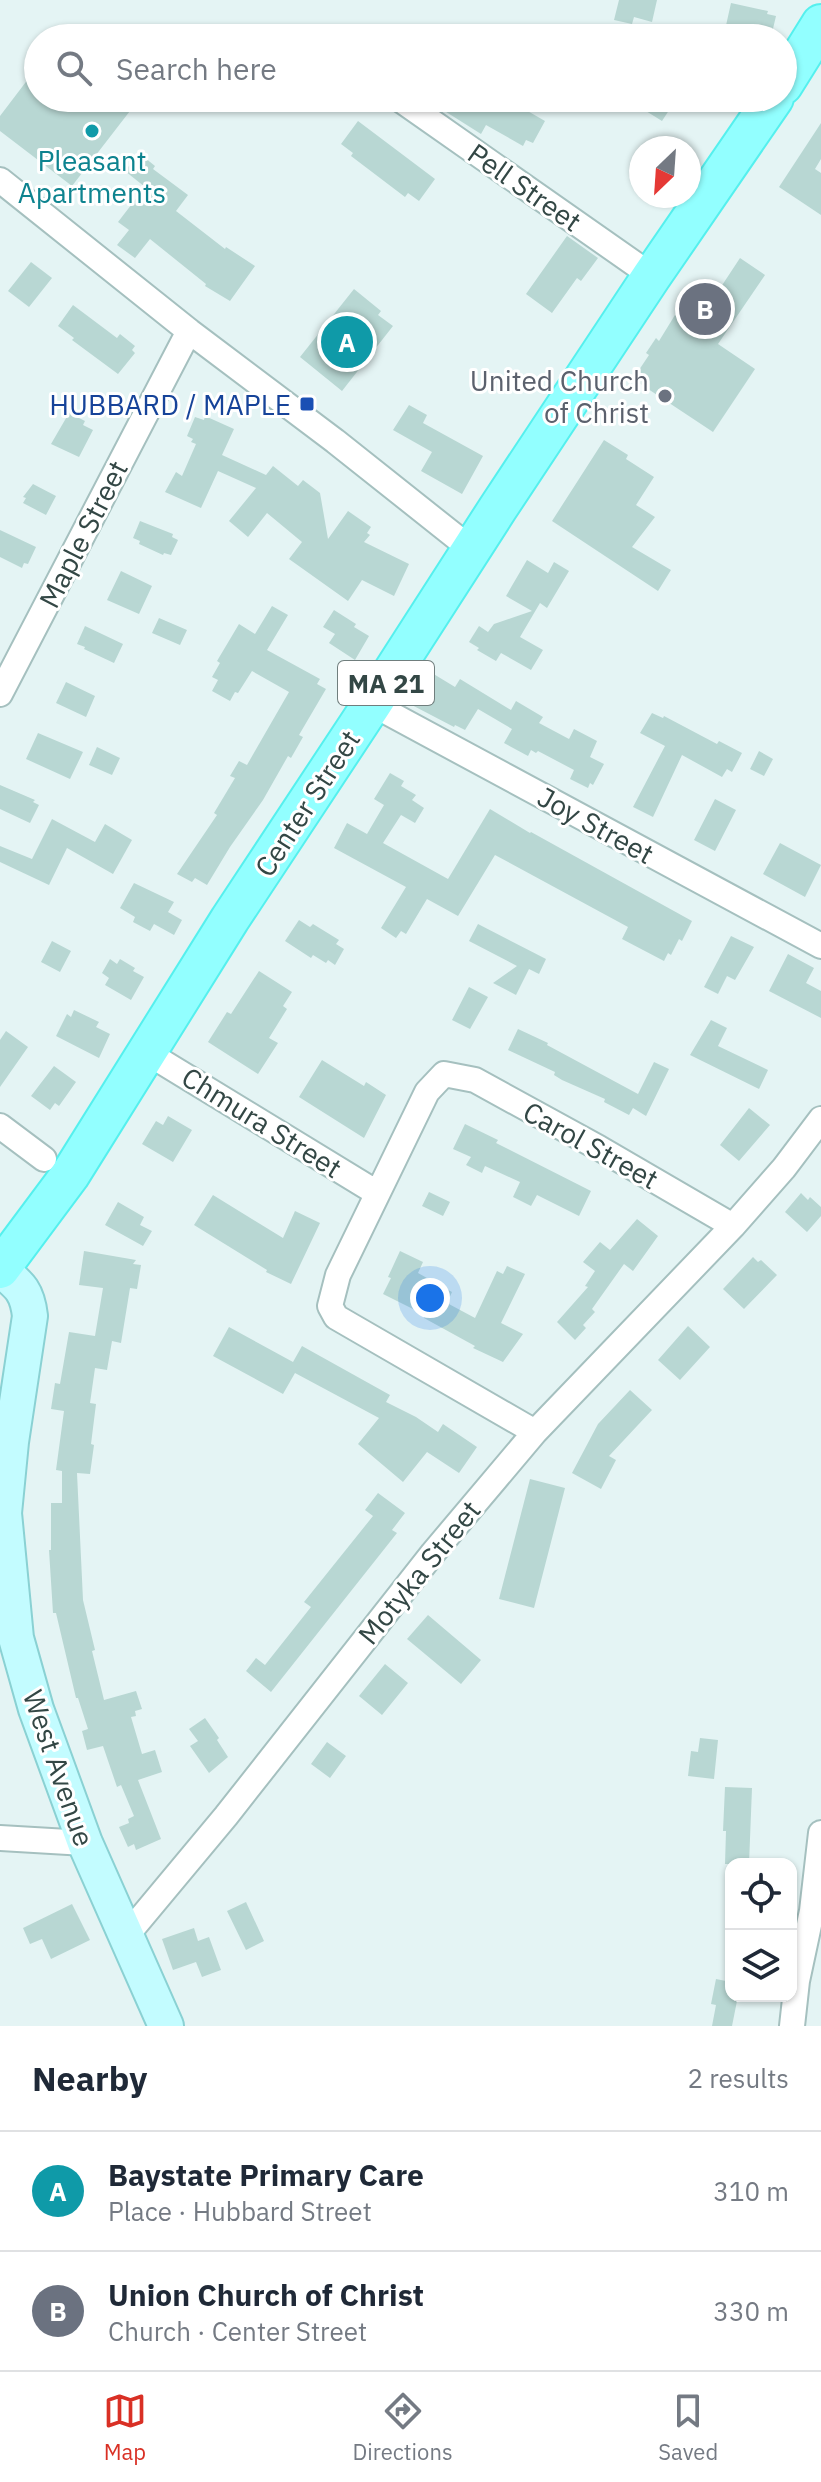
<!DOCTYPE html>
<html lang="en">
<head>
<meta charset="utf-8">
<style>
	body { margin:0; font-family:"IBM Plex Sans",sans-serif; background:#f2f2f3; color:#1f2937 }
	.controls { position:absolute; right:24px; bottom:24px; display:grid; overflow:hidden; border-radius:16px; box-shadow:0 2px 6px #0004 }
	.controls button { width:72px; height:72px; display:grid; place-items:center; padding:0; border:0; border-bottom:2px solid #e0e1e3; background:#fff; color:#1f2937; font:40px sans-serif }
	.compass { position:absolute; left:629px; top:136px; width:72px; height:72px; border-radius:50%; background:#fff; box-shadow:0 2px 6px #0004; rotate:205deg }
	.you { position:absolute; left:430px; top:1298px; width:28px; height:28px; margin:-20px; border:6px solid #fff; border-radius:50%; background:#1a73e8; box-shadow:0 0 0 12px #1a73e833 }
	.badge { display:grid; place-items:center; width:52px; height:52px; border-radius:50%; background:#d93025; color:#fff; font-size:26px; font-weight:700 }
	.pin { position:absolute; translate:-50% -50%; border:4px solid #fff; box-shadow:0 2px 8px #0006 }
	.list { margin:0; padding:0; list-style:none }
	h2 { display:flex; justify-content:space-between; align-items:center; height:104px; margin:0; padding:0 32px; font-size:34px }
	h2 small { font-size:26px; font-weight:400; color:#747a83 }
	.list li { display:grid; grid-template-columns:52px 1fr auto; gap:24px; align-items:center; box-sizing:border-box; height:120px; padding:0 32px; border-top:2px solid #e0e1e3 }
	.list b { display:block; font-size:30px; white-space:nowrap }
	.list p { margin:0; font-size:26px; white-space:nowrap; color:#747a83 }
	.list em { font-size:26px; font-style:normal; color:#747a83 }
	.icon { flex:none; width:44px; height:44px; fill:none; stroke:currentColor; stroke-width:2; stroke-linecap:round; stroke-linejoin:round }
	.map { position:relative; flex:none; width:821px; height:2026px; overflow:hidden }
	.search { position:absolute; background:#fff; box-shadow:0 2px 6px #0004; left:24px; right:24px; top:24px; height:88px; display:flex; align-items:center; gap:20px; box-sizing:border-box; padding:0 28px; border-radius:44px; color:#747a83; font-size:30px }
	.sheet { height:344px; background:#fff }
	nav { display:flex; justify-content:space-around; align-items:center; box-sizing:border-box; height:112px; border-top:2px solid #e0e1e3; background:#fff; font-size:22px; color:#747a83 }
	nav a { display:grid; justify-items:center; gap:4px }
	nav .on { color:#d93025 }
	.map>svg:first-child { display:block }
	.building { fill:#b8d7d3 }
	.lines { fill:none; stroke-linecap:round; stroke-linejoin:round }
	.street-casing { stroke:#a5c0bf; stroke-width:28 }
	.secondary-casing { stroke:#8ad1d3; stroke-width:38 }
	.primary-casing { stroke:#55f0ee; stroke-width:42 }
	.street { stroke:#fff; stroke-width:24 }
	.secondary { stroke:#c3fcff; stroke-width:34 }
	.primary { stroke:#92ffff; stroke-width:38 }
	.culture-dot { fill:#0f9aa8; stroke:#fff; stroke-width:3 }
	.worship-dot { fill:#6b7280; stroke:#fff; stroke-width:3 }
	.transit-dot { fill:#1a4fb4; stroke:#fff; stroke-width:3 }
	.labels { text-anchor:middle; dominant-baseline:central; stroke-width:6; stroke-linejoin:round; paint-order:stroke }
	.shield { fill:#fff; stroke:#707e7d; stroke-width:2 }
	.shield-label { font-size:26px; font-weight:bold; fill:#334745 }
	.culture-label { font-size:28px; fill:#0d838f; stroke:#fff }
	.street-label { font-size:28px; fill:#334745; stroke:#fff }
	.worship-label { font-size:28px; fill:#5b616d; stroke:#fff; text-anchor:end }
	.transit-label { font-size:28px; fill:#164399; stroke:#fff; text-anchor:end }
</style>
</head>
<body>
<div class="map">
<svg width="821" height="2026" viewBox="0 0 821 2026">
	<rect width="100%" height="100%" fill="#e4f4f4"/>
	<path class="building" d="M619,0H657L652,22L634,17L632,24L614,20Z
		M731,3L768,11L767,14L776,16L772,33L763,32L761,37L725,30Z
		M38,66V98H140L72,186L0,131V116Z
		M424,98H505L545,121L533,143L526,140L523,146L486,125L481,134Z
		M625,98H677L662,121Z
		M358,121L435,179L419,201L408,193L405,197L351,156L353,153L341,144Z
		M821,123V159L815,169L821,173V215L779,187Z
		M139,153L155,166L153,169L188,195L176,211L225,249L226,247L255,266L230,301L205,286L206,284L150,239L135,258L117,245L129,230L118,222L145,187L125,171Z
		M567,236L598,258L581,281L577,278L552,313L526,294Z
		M740,258L765,275L718,344L755,369L713,432L633,379L649,355L646,353L656,338L659,341L675,315L686,323L699,303L702,305L710,293L715,296Z
		M31,262L52,278L29,307L8,291Z
		M354,289L381,311L378,315L393,326L342,391L300,357Z
		M73,305L117,338L120,334L135,346L132,350L135,353L118,374L72,340L74,338L58,326Z
		M409,405L427,415L423,423L483,456L462,494L421,471L432,452L393,430Z
		M69,413L85,421L83,425L93,430L79,457L51,444Z
		M205,416L234,429L222,455L266,475L273,466L298,486L303,480L320,493L328,539L348,511L371,527L367,533L370,535L364,542L409,564L394,596L362,580L348,601L289,559L302,542L267,513L248,537L229,521L256,488L218,471L201,508L165,492L176,472L182,476L196,444L191,442L193,439L187,436L195,417L204,420Z
		M604,440L628,455L626,459L654,477L636,505L655,517L632,547L671,570L658,591L552,521Z
		M33,484L56,496L46,515L23,503L26,498L23,497Z
		M140,521L173,534L172,537L178,540L171,555L164,553L163,555L139,544L140,541L133,538Z
		M0,530L36,547L28,564L24,563L22,568L0,557Z
		M527,560L548,573L554,562L569,571L547,608L540,603L520,637L543,650L531,670L501,653L496,661L477,650L479,648L469,642L479,626L488,632L494,624L532,611L506,596Z
		M121,571L152,586L139,614L107,600Z
		M272,606L288,615L267,650L320,679L317,684L326,689L299,735L303,737L291,758L288,756L263,800L230,847L207,885L195,878L192,882L177,874L217,815L214,813L235,778L230,776L239,761L247,765L289,692L252,671L238,693L235,692L230,701L212,691L218,680L212,677L220,663L217,661L239,624L255,634Z
		M334,610L356,624L354,627L369,636L355,660L329,643L335,634L323,627Z
		M159,618L187,630L180,645L152,633Z
		M85,626L123,644L114,663L84,649L85,647L77,644Z
		M427,670L455,687L460,679L511,710L516,701L543,717L539,723L569,739L574,729L597,741L590,757L604,764L593,785L590,783L588,788L570,779L574,770L538,751L536,753L531,750L528,756L504,743L512,729L478,709L465,730L455,725L454,727L408,703Z
		M66,682L95,696L86,717L56,703Z
		M652,713L663,718L664,716L717,744L719,741L742,753L732,772L727,769L722,777L682,755L653,817L633,807L665,746L640,733Z
		M38,733L83,752L70,779L26,759Z
		M97,747L120,758L112,775L89,765Z
		M759,751L773,759L764,776L750,769Z
		M390,773L404,781L401,786L416,795L412,800L424,808L415,823L401,815L383,843L448,879L490,809L530,833L531,832L692,921L682,941L679,939L671,955L668,953L664,961L622,939L628,927L495,855L458,916L427,899L406,934L401,931L396,938L381,928L406,887L334,848L347,823L367,834L384,805L374,799Z
		M0,785L35,800L33,802L39,805L30,823L0,809Z
		M715,799L736,810L715,851L694,840Z
		M52,819L95,842L105,824L132,840L113,874L67,848L49,885L0,862V846L32,859Z
		M780,843L821,865L805,897L763,874Z
		M134,883L174,902L168,912L182,920L174,935L154,924L150,931L133,922L135,917L120,908Z
		M299,920L310,927L313,924L339,940L336,944L344,949L335,965L328,960L326,963L313,955L311,958L285,941Z
		M478,924L546,959L539,974L529,969L516,995L493,983L517,966L469,941Z
		M731,936L754,947L735,980L727,976L718,994L704,987Z
		M52,941L71,951L60,972L41,962Z
		M788,954L814,968L806,983L821,991V1018L769,991Z
		M110,959L117,964L120,959L135,968L133,971L144,977L131,1000L105,985L109,978L102,973Z
		M259,971L292,992L283,1006L287,1009L269,1038L278,1043L258,1074L208,1042L227,1012L231,1014Z
		M469,987L488,997L470,1029L452,1020Z
		M74,1010L99,1022L96,1027L110,1034L99,1058L56,1036L67,1014L71,1017Z
		M711,1020L727,1028L718,1046L768,1070L759,1089L690,1055Z
		M518,1029L548,1043L547,1045L638,1094L654,1062L669,1069L646,1116L633,1108L629,1115L604,1102L605,1099L562,1080L554,1075L555,1072L508,1050Z
		M6,1031L28,1047L0,1087V1040Z
		M322,1060L364,1086L366,1082L386,1095L364,1138L299,1097Z
		M54,1066L76,1082L59,1106L55,1103L50,1110L31,1096Z
		M749,1108L770,1125L739,1161L720,1145Z
		M168,1116L192,1130L173,1162L142,1144L156,1121L163,1125Z
		M465,1124L498,1140L496,1143L591,1191L579,1216L537,1195L531,1206L513,1197L520,1182L485,1166L482,1173L466,1165L471,1157L453,1149Z
		M429,1192L450,1202L443,1216L422,1206Z
		M801,1193L808,1200L810,1197L821,1207V1216L807,1232L785,1212Z
		M213,1195L283,1238L295,1211L320,1223L291,1284L266,1272L267,1270L194,1225Z
		M118,1202L144,1217L140,1225L152,1231L143,1246L105,1225Z
		M637,1219L658,1236L633,1271L624,1264L592,1309L595,1312L583,1325L586,1328L575,1340L557,1322L588,1287L585,1286L595,1271L583,1262L600,1242L610,1250Z
		M84,1251L136,1260L133,1264L141,1265L137,1289L130,1288L121,1343L112,1341L107,1370L95,1368L90,1403L96,1404L91,1444L94,1445L90,1474L77,1473L83,1600L95,1650L92,1651L104,1700L136,1691L142,1709L135,1711L136,1716L131,1717L142,1754L155,1750L162,1772L138,1780L161,1839L136,1850L134,1844L128,1847L119,1827L129,1823L128,1819L134,1816L121,1785L117,1787L103,1746L87,1750L82,1731L88,1729L78,1698H76L56,1613H53L49,1550H51V1503H62V1471L56,1470L64,1411L51,1409L55,1383L60,1384L69,1332L95,1336L103,1288L79,1285Z
		M400,1251L423,1262L418,1273L452,1292L447,1303L475,1318L497,1271L503,1274L507,1266L525,1274L501,1323L523,1334L503,1362L473,1348L475,1346L424,1318L425,1315L383,1294L391,1278L388,1277Z
		M753,1257L758,1262L761,1260L777,1275L744,1309L723,1289Z
		M688,1326L710,1347L680,1380L658,1360Z
		M229,1327L293,1362L302,1346L390,1395L386,1402L416,1417L438,1432L443,1424L477,1447L459,1473L427,1452L403,1482L358,1444L379,1418L295,1373L283,1394L213,1356Z
		M630,1390L652,1410L609,1456L616,1460L601,1489L572,1473L598,1424Z
		M530,1479L565,1488L534,1608L499,1599Z
		M378,1493L405,1513L392,1530L397,1533L271,1692L246,1671L256,1658L265,1665L311,1607L304,1602L373,1516L365,1510Z
		M428,1615L481,1660L461,1684L407,1639Z
		M385,1664L408,1683L382,1715L359,1696Z
		M205,1718L219,1738L217,1740L228,1757L209,1773L190,1746L198,1741L189,1729Z
		M700,1738L718,1740L714,1779L688,1776L691,1751L698,1752Z
		M327,1742L346,1756L330,1778L311,1764Z
		M725,1787L752,1788L749,1864H725L726,1831H723Z
		M246,1902L264,1941L246,1950L227,1911Z
		M72,1904L90,1940L51,1959L42,1939L30,1944L23,1928Z
		M194,1928L198,1941L209,1937L221,1970L202,1977L196,1962L173,1970L162,1939Z
		M716,1979L731,1982V1996H738L732,2026H712L716,2005L711,2004Z"/>
	<g class="lines">
		<g class="street-casing">
			<path id="street" d="M398,98L652,276
				M0,180L189,331L335,441L471,549
				M0,694L189,331
				M372,704L821,946
				M146,1052L377,1193
				M0,1126L44,1159
				M535,1432L336,1317L330,1306L338,1275L427,1092L444,1074L475,1080L599,1148L733,1226
				M0,1838L85,1843
				M126,1936L226,1816L433,1553L535,1432L733,1226L784,1168L821,1119
				M792,2026L797,1981L812,1911L821,1833"/>
		</g>
		<g class="secondary-casing">
			<path id="secondary" d="M0,1269C19,1285 27,1290 30,1316L11,1442L4,1513L16,1638L36,1709L85,1843L166,2026"/>
		</g>
		<g class="primary-casing">
			<path id="primary" d="M783,85L821,24
				M0,1269L70,1175L230,919L372,704L498,508L651,277L774,98"/>
		</g>
		<use href="#street" class="street"/>
		<use href="#secondary" class="secondary"/>
		<use href="#primary" class="primary"/>
	</g>
	<circle class="culture-dot" cx="92" cy="131" r="8"/>
	<circle class="worship-dot" cx="665" cy="396" r="8"/>
	<rect class="transit-dot" x="299" y="396" width="16" height="16" rx="4"/>
	<g class="labels">
		<rect class="shield" x="338" y="661" width="96" height="44" rx="6"/>
		<g class="shield-label">
			<text x="386" y="683">MA 21</text>
		</g>
		<g class="culture-label">
			<text x="92" y="160">Pleasant<tspan x="92" dy="32">Apartments</tspan></text>
		</g>
		<g class="street-label">
			<text transform="translate(525 187) rotate(35)">Pell Street</text>
			<text transform="translate(83 534) rotate(-63)">Maple Street</text>
			<text transform="translate(307 803) rotate(-57)">Center Street</text>
			<text transform="translate(596 825) rotate(29)">Joy Street</text>
			<text transform="translate(262 1122) rotate(32)">Chmura Street</text>
			<text transform="translate(591 1145) rotate(29)">Carol Street</text>
			<text transform="translate(419 1572) rotate(-51)">Motyka Street</text>
			<text transform="translate(59 1768) rotate(71)">West Avenue</text>
		</g>
		<g class="worship-label">
			<text x="649" y="380">United Church<tspan x="649" dy="32">of Christ</tspan></text>
		</g>
		<g class="transit-label">
			<text x="291" y="404">HUBBARD / MAPLE</text>
		</g>
	</g>
</svg>
<div class="controls">
<button><svg class="icon" aria-label="locate" viewBox="0 0 24 24"><circle cx="12" cy="12" r="6"/><path d="M12 2v4M12 18v4M2 12h4M18 12h4"/></svg></button>
<button><svg class="icon" aria-label="layers" viewBox="0 0 24 24"><path d="M12 4l9 5-9 5-9-5zM3 14l9 5 9-5"/></svg></button>
</div>
<svg class="compass" viewBox="-18 -18 36 36"><path d="M0-13l5 13h-10z" fill="#e53935"/><path d="M0 13l5-13h-10z" fill="#747a83"/></svg>
<div class="you"></div>
<div class="pin badge" style="left:347px;top:342px;background:#0f9aa8">A</div>
<div class="pin badge" style="left:705px;top:309px;background:#6b7280">B</div>
<div class="search"><svg class="icon" aria-label="search" viewBox="0 0 24 24"><circle cx="10" cy="10" r="6"/><path d="M15 15l6 6"/></svg>Search here</div>
</div>
<section class="sheet">
<h2>Nearby<small>2 results</small></h2>
<ul class="list">
<li><span class="badge" style="background:#0f9aa8">A</span><div><b>Baystate Primary Care</b><p>Place · Hubbard Street</p></div><em>310 m</em></li>
<li><span class="badge" style="background:#6b7280">B</span><div><b>Union Church of Christ</b><p>Church · Center Street</p></div><em>330 m</em></li>
</ul>
</section>
<nav>
<a class="on"><svg class="icon" aria-label="map" viewBox="0 0 24 24"><path d="M3 6l6-2 6 2 6-2v14l-6 2-6-2-6 2zM9 4v14M15 6v14"/></svg>Map</a>
<a><svg class="icon" aria-label="directions" viewBox="0 0 24 24"><path d="M12 3l9 9-9 9-9-9zM9 14v-3h6M13 9l2 2-2 2"/></svg>Directions</a>
<a><svg class="icon" aria-label="saved" viewBox="0 0 24 24"><path d="M7 4h10v16l-5-4-5 4z"/></svg>Saved</a>
</nav>
</body>
</html>
